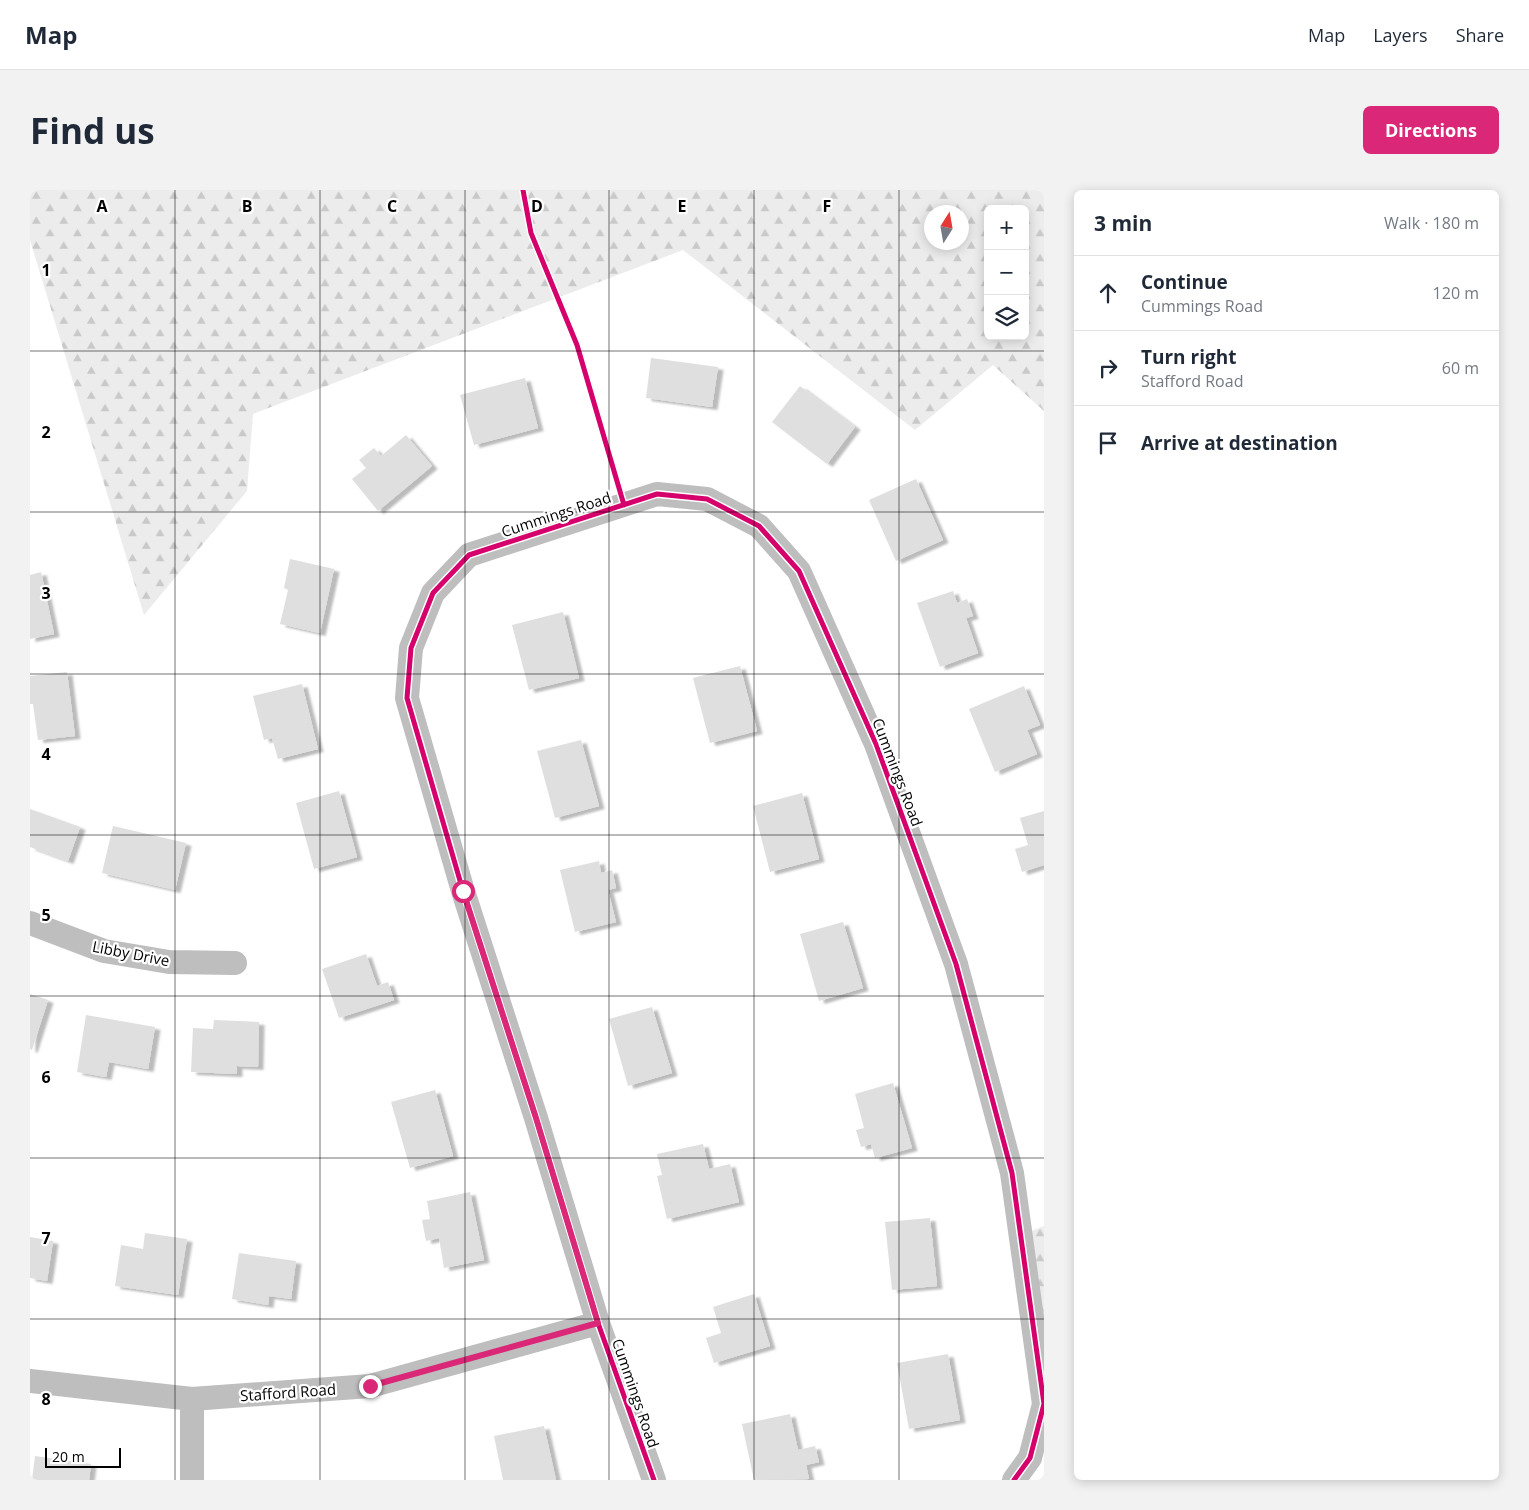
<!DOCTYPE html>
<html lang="en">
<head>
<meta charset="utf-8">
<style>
	body { margin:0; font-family:"Open Sans",sans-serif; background:#f2f2f3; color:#1f2937 }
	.controls { position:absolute; right:15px; top:15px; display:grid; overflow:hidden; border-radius:8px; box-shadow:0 2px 12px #0003 }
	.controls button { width:45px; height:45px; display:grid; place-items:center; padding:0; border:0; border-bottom:1px solid #e0e1e3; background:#fff; color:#1f2937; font:25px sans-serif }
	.compass { position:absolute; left:894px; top:15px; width:45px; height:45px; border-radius:50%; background:#fff; box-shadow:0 2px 12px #0003; rotate:11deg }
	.scale { position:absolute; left:15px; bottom:12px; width:76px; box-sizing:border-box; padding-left:5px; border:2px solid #000; border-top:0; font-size:14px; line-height:18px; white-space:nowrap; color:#000; -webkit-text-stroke:4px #fff; paint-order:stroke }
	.stop { position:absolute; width:15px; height:15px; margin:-11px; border:4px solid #db2777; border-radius:50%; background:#fff }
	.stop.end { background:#db2777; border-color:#fff; box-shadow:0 1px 5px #0008 }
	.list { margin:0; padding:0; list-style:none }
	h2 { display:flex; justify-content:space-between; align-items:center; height:65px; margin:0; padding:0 20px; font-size:21px }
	h2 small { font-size:16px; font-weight:400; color:#747a83 }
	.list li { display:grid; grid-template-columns:32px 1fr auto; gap:15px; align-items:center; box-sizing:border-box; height:75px; padding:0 20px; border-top:1px solid #e0e1e3 }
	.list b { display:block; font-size:19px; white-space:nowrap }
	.list p { margin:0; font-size:16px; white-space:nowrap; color:#747a83 }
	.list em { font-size:16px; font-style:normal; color:#747a83 }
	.icon { flex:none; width:28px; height:28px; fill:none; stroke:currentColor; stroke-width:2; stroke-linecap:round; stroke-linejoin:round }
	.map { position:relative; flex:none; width:1014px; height:1290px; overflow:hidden; border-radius:8px }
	header { display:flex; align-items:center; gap:30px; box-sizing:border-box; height:70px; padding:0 25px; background:#fff; border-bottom:1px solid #e0e1e3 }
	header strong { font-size:24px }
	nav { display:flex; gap:28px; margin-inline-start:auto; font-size:18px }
	.intro { display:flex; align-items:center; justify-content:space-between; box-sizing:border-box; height:120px; padding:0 30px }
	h1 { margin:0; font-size:35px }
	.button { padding:12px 22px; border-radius:8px; background:#db2777; color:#fff; font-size:18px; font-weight:700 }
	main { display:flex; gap:30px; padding:0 30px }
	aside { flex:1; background:#fff; border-radius:8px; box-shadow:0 2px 12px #0003 }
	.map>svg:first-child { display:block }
	.forest { fill:url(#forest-firs); fill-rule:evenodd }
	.building { fill:#dfdfdf; filter:url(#shadow) }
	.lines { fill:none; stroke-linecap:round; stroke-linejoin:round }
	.minor { stroke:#bebebe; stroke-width:24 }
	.cycleway-casing { stroke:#fff; stroke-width:8 }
	.cycleway { stroke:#d6006c; stroke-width:5 }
	.route { stroke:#db2777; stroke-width:6 }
	.grid { fill:none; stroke:#000; stroke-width:1; stroke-opacity:0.55 }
	.labels { text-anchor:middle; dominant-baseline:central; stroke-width:4.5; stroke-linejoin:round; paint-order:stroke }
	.street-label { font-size:15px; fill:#000; stroke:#fff }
	.grid-label { font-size:16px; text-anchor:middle; font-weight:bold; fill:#000; stroke:#fff; stroke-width:4.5; stroke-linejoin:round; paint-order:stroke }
</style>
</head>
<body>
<header>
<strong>Map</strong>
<nav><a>Map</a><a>Layers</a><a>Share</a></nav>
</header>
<div class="intro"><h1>Find us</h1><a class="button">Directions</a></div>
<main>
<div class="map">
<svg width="1014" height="1290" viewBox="0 0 1014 1290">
	<defs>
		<pattern id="forest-firs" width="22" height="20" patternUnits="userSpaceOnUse" patternTransform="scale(1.25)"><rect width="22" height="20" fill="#ececec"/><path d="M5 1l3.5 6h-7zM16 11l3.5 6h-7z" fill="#c9c9c9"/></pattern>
		<filter id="shadow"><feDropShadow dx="5.5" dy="3" stdDeviation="1" flood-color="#0004"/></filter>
	</defs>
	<rect width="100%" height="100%" fill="#fff"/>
	<path class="forest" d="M0,0H1014V221L963,175L885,240L653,60L223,224L217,301L114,425L0,50ZM958,19H995V146H958ZM902,22H932V52H902Z
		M1014,1036V1158L999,1042Z"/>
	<path class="building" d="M621,168L688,177L682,217L616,208Z
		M495,188L508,238L444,255L430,205Z
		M770,196L825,237L797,274L742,232Z
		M376,245L402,276L348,321L322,289L336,278L329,270L344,258L351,266Z
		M886,289L913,350L866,371L839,310Z
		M260,369L304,379L290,443L250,434L258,400L254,398Z
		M11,382L24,444L0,449V385Z
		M923,401L927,413L937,409L943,426L936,428L948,463L910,477L887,413Z
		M533,422L549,488L499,500L482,435Z
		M710,476L727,541L680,553L663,488Z
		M37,482L45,546L8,550L3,514H0V486Z
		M272,494L288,559L248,569L242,548L234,550L223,506Z
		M994,496L1010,535L997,540L1007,564L965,582L939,519Z
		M551,550L569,616L525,628L507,561Z
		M309,601L327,667L284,679L266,613Z
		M772,603L789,669L740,682L723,616Z
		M0,619L50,637L38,671L0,657Z
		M1014,621V675L992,682L985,659L998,655L990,628Z
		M83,636L156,653L145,700L72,683Z
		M569,671L571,683L582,680L586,698L578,700L586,732L545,742L530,680Z
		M813,732L833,798L789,811L770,744Z
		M336,764L347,796L358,792L364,810L309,828L292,779Z
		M0,804L18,810L2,860L0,859Z
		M622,817L642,883L598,896L579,829Z
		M56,825L125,837L118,879L79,872L76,887L47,882Z
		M184,830L229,832L228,877L207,876V884L161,882L163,838L183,839Z
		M863,893L882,958L845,968L841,954L831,957L826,940L834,938L825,904Z
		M405,900L423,966L380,978L361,912Z
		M673,954L679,979L700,974L709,1012L637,1029L627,986L632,985L627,964Z
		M440,1002L454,1070L414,1078L409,1048L396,1051L392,1030L400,1029L397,1011Z
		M900,1028L907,1096L862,1100L855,1032Z
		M115,1043L157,1049L148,1105L85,1096L91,1055L113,1059Z
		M0,1047L23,1051L17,1091L0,1088Z
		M209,1063L266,1071L261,1109L239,1106L238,1115L202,1109Z
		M724,1104L740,1156L684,1173L676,1148L691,1143L683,1117Z
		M918,1164L930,1230L879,1239L867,1173Z
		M760,1224L768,1260L785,1256L789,1272L776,1275L779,1289L724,1290L712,1234Z
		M514,1236L526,1290H473L464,1246Z
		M5,1266L61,1274L59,1290H2Z"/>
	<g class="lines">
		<path class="minor" d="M0,733L74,761L139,772L205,773
			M0,1191L162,1209L340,1196L568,1133
			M162,1290V1209
			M624,1290L568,1133L506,928L433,701L377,508L381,458L403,403L439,365L627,304L677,309L729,336L769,381L846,554L926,774L982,983L1014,1214L1000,1268L984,1290"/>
		<g class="cycleway-casing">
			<path id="cycleway" d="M493,0L501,43L547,155L594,315
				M624,1290L568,1133L506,928L433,701L377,508L381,458L403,403L439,365L627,304L677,309L729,336L769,381L846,554L926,774L982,983L1014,1214L1000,1268L984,1290"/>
		</g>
		<use href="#cycleway" class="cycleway"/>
	</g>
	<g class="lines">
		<path class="route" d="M340,1196L568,1133L506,928L433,701"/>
	</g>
	<path class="grid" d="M145,0V1290M290,0V1290M435,0V1290M579,0V1290M724,0V1290M869,0V1290M0,161H1014M0,322H1014M0,484H1014M0,645H1014M0,806H1014M0,968H1014M0,1129H1014"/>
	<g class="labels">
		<g class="street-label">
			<text transform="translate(526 324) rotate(-18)">Cummings Road</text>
			<text transform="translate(868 582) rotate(69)">Cummings Road</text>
			<text transform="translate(101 763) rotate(11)">Libby Drive</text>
			<text transform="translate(258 1202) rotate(-4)">Stafford Road</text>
			<text transform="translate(606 1203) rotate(71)">Cummings Road</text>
		</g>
	</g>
	<g class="grid-label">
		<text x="72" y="22">A</text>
		<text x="217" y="22">B</text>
		<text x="362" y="22">C</text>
		<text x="507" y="22">D</text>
		<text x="652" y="22">E</text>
		<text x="797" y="22">F</text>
		<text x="16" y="86">1</text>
		<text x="16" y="248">2</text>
		<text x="16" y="409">3</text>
		<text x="16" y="570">4</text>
		<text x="16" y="731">5</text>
		<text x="16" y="893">6</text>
		<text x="16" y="1054">7</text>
		<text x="16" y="1215">8</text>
	</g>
</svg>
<div class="controls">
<button>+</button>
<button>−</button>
<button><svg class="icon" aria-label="layers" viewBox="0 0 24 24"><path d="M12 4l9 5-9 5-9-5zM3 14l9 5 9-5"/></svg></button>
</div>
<svg class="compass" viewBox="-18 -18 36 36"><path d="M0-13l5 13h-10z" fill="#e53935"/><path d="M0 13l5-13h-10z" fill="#747a83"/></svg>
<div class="scale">20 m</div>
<div class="stop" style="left:433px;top:701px"></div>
<div class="stop end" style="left:340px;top:1196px"></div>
</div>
<aside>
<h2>3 min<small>Walk · 180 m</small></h2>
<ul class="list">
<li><svg class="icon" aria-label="ahead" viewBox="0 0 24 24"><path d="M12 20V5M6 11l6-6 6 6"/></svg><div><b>Continue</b><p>Cummings Road</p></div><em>120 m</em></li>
<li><svg class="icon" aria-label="right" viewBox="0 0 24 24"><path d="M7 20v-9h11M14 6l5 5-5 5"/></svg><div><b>Turn right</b><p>Stafford Road</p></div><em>60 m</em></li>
<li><svg class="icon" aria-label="arrive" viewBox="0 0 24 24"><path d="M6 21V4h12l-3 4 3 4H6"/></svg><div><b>Arrive at destination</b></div></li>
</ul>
</aside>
</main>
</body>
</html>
